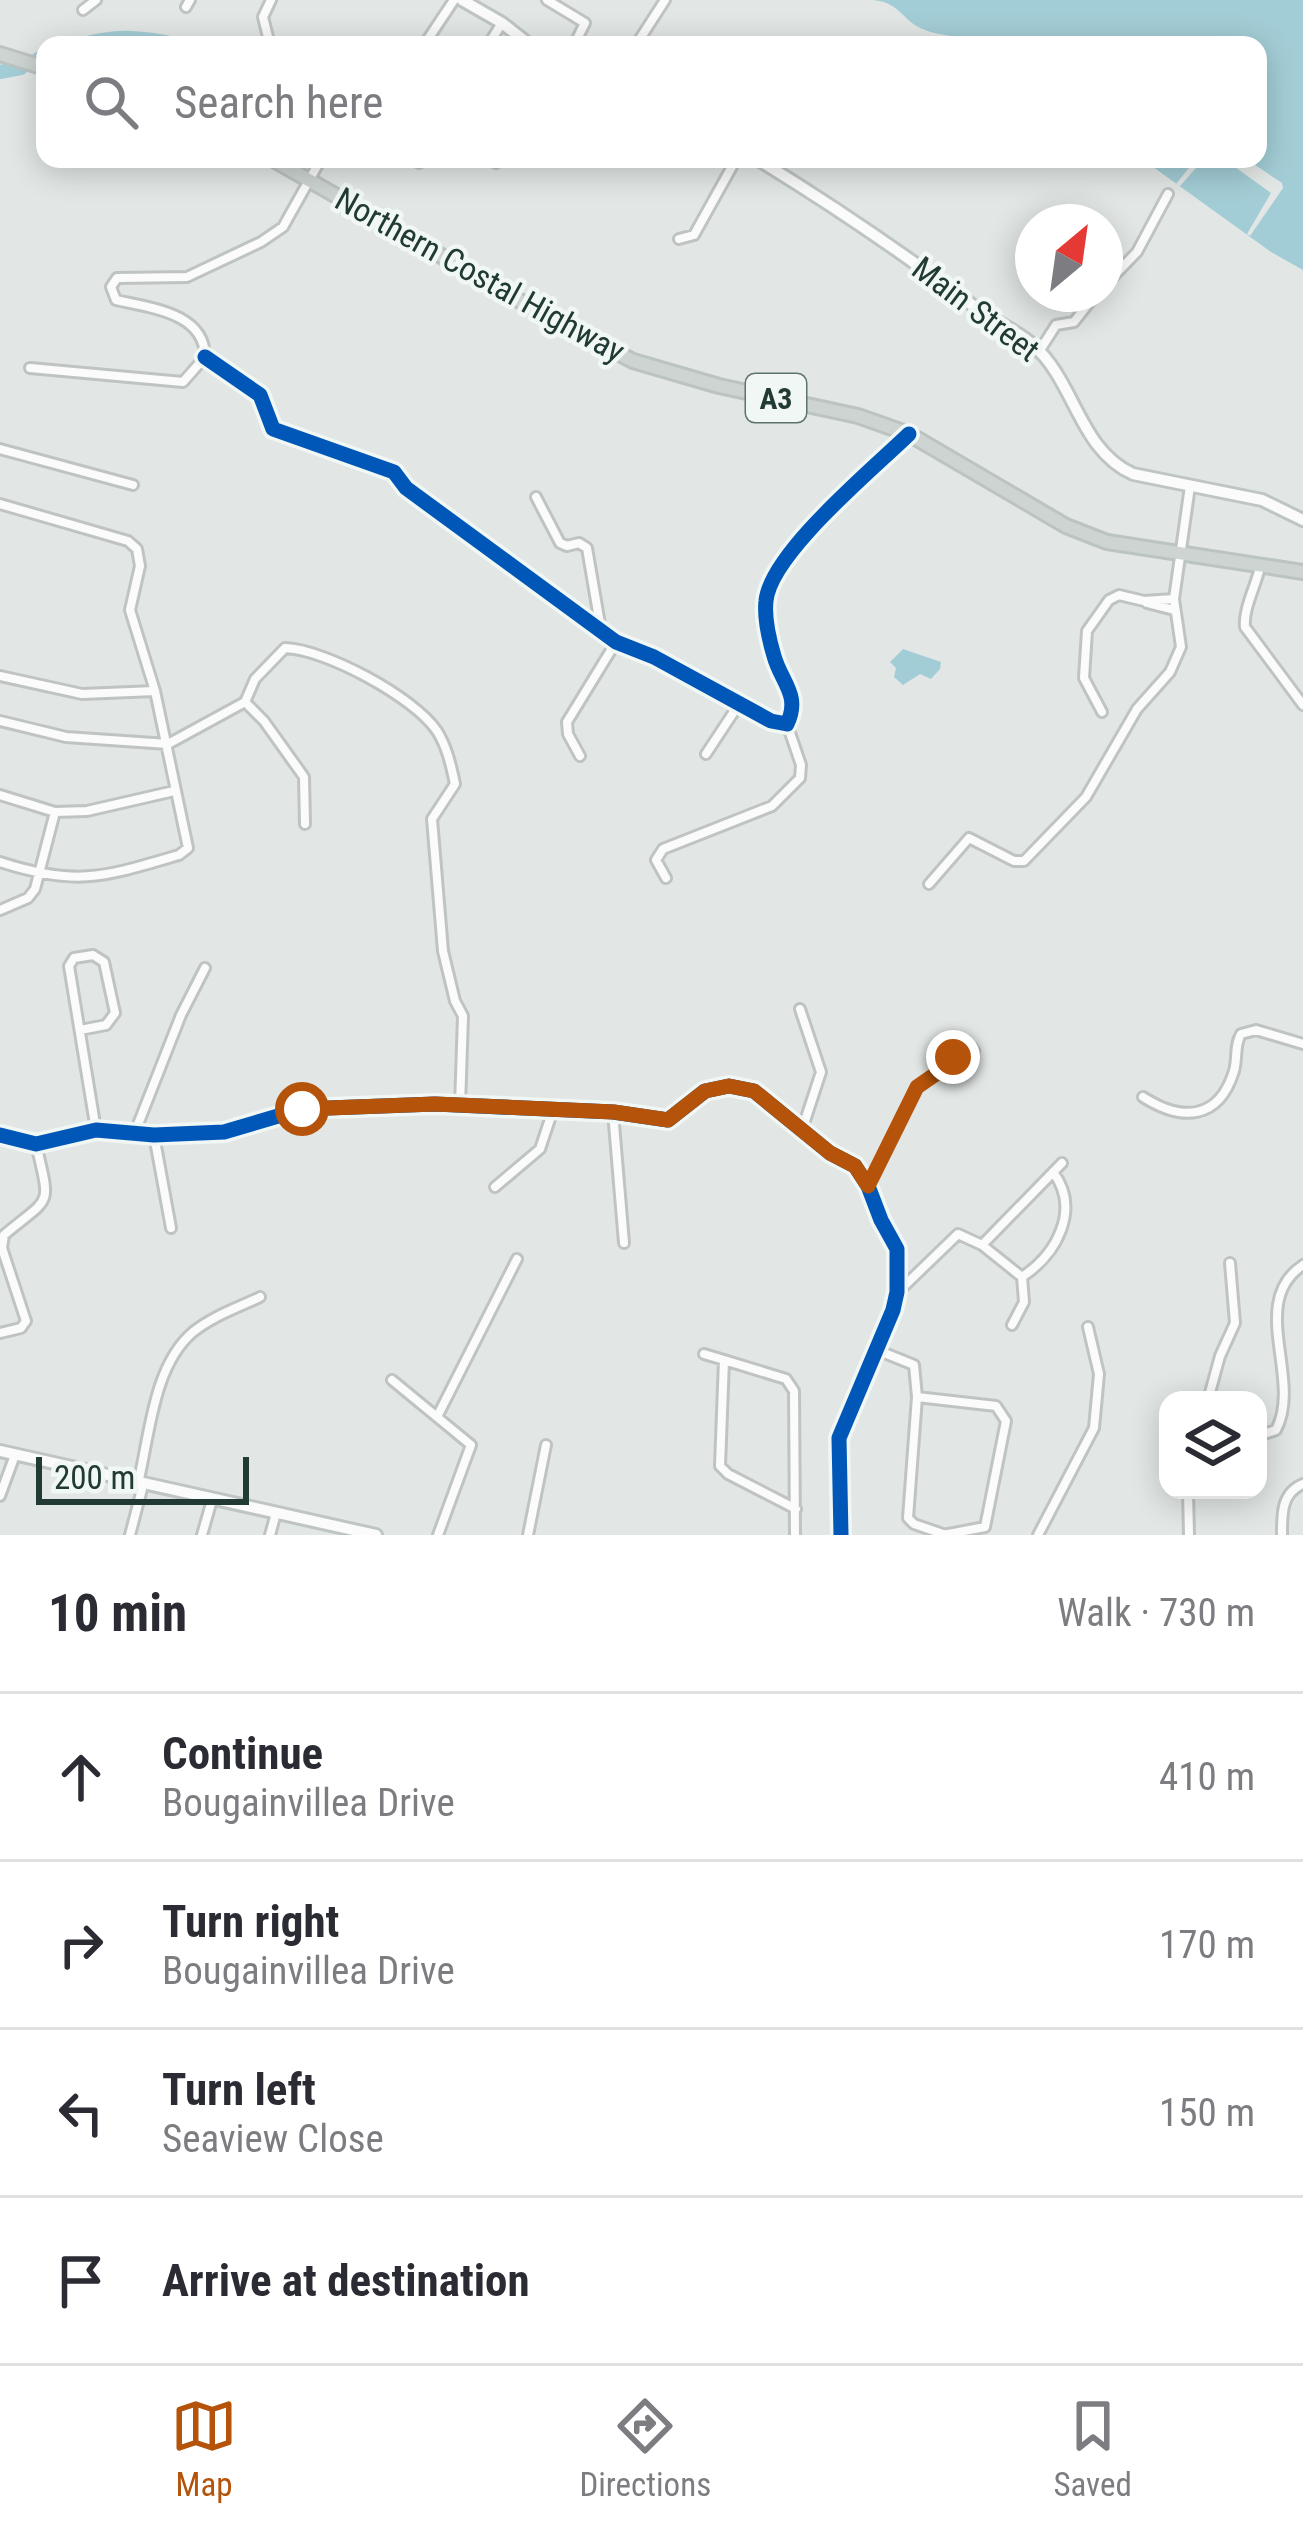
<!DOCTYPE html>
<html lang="en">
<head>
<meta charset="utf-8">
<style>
	body { margin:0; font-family:"Roboto Condensed",sans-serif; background:#f7f7f7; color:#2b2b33 }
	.controls { position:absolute; right:36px; bottom:36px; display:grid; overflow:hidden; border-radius:24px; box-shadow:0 6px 30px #0003 }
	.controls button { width:108px; height:108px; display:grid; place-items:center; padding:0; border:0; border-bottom:3px solid #e1e1e2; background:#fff; color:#2b2b33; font:60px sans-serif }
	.compass { position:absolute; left:1015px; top:204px; width:108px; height:108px; border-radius:50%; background:#fff; box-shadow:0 6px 30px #0003; rotate:29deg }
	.scale { position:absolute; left:36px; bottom:30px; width:213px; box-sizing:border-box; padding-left:12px; border:6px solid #213a34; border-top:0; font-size:33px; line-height:42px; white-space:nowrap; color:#213a34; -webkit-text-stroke:9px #f0f7f4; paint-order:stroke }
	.stop { position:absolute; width:36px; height:36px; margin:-27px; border:9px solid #b45309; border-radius:50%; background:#fff }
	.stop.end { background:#b45309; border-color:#fff; box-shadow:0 3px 12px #0008 }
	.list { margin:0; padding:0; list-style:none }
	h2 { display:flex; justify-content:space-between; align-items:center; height:156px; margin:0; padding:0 48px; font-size:51px }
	h2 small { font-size:39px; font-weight:400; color:#7c7c81 }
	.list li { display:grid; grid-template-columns:78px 1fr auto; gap:36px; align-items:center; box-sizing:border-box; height:168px; padding:0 48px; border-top:3px solid #e1e1e2 }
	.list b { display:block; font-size:45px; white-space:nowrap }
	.list p { margin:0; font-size:39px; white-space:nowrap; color:#7c7c81 }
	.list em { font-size:39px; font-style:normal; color:#7c7c81 }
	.icon { flex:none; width:66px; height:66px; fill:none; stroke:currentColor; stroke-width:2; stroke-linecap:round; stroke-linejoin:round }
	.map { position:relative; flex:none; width:1303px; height:1535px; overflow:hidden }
	.search { position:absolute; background:#fff; box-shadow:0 6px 30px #0003; left:36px; right:36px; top:36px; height:132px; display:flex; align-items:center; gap:30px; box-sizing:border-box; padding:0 42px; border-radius:24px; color:#7c7c81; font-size:45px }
	.sheet { height:828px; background:#fff }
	nav { display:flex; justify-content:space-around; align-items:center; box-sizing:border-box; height:168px; border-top:3px solid #e1e1e2; background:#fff; font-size:33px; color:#7c7c81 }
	nav a { display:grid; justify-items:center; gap:6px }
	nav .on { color:#b45309 }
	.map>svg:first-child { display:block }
	.water { fill:#a3cdd6 }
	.pier { fill:#e2e7e5 }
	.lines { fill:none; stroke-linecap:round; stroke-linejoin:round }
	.river { stroke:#a3cdd6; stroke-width:14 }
	.street-casing { stroke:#bfc4c2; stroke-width:14 }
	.secondary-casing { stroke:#bec5c3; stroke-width:16 }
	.primary-casing { stroke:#bcc4c1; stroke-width:18 }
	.street { stroke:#fbfbfb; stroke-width:8 }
	.secondary { stroke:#fbfbfb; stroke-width:10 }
	.primary { stroke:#cdd4d2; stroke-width:12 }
	.cycleway-casing { stroke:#f0f7f4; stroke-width:22 }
	.cycleway { stroke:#0057b8; stroke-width:15 }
	.route { stroke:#b45309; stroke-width:15 }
	.labels { text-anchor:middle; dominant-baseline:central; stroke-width:9; stroke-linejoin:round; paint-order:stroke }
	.shield { fill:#f0f7f4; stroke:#5f736e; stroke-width:3 }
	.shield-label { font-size:30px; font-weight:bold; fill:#213a34 }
	.street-label { font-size:33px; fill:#213a34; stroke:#f0f7f4 }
</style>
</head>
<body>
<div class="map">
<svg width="1303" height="1535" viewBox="0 0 1303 1535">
	<rect width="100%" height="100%" fill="#e2e7e5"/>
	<path class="water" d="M873,0H1303V270L1271,252L1142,159H1258V45H975C958,34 943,37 925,30C901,21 902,3 873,0Z
		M903,649L941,662L940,669L931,679L920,674L903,685L894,677L896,668L890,662Z"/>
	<path class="pier" d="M1196,159H1246L1282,183L1283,188L1250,236L1247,234L1271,193L1228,162L1204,159L1180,186L1176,184Z"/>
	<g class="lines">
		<path class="river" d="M81,45C115,34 146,37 180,45
			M38,59L45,57
			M0,72L21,68"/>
		<g class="street-casing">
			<path id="street" d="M547,0L585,23L574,45
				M186,7L190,0
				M83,10L96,0
				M270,45L263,17L271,0
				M424,45L454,0
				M488,45L502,23
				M636,45L665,0
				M419,163L422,159
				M496,163L498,159
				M679,239L694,235L734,163L742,159
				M1105,285L1137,252L1168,194
				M1040,350L1056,325L1074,322L1096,294
				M205,357L260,395L273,429L394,472L406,488L616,642L654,657L771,721L787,724C801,695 781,682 774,656C769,639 764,618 766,601C770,554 873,469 909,435
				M30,368L183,382L205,357C205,313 151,308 116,300L111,287L117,278L187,277L261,242L283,227L321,159
				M0,449L133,485
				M536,497L560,543L567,546L579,543L587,548L601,630
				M0,504L128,541L137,549L140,566L130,610L155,691L188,848L179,855C104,877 77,887 0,862
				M1260,567C1256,586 1243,609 1245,627L1303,705
				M1147,603L1174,610
				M0,676L82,694L155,691
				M1102,712L1084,678L1087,631L1109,600L1119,595L1144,601L1174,599
				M0,721L66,737L168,744L245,702
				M706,754L739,704
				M580,756L568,734L567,722L616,642
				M0,795L55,812L87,811L174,791
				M305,824L304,777L264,721L245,702L255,679L285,648C324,649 413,696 437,731C447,747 451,765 455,784L432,819L443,951L455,1001L463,1016L460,1106
				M666,878L656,860L663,849L772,806L800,778L801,765L787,724
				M929,884L969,838L1014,861H1024L1086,797L1137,709L1170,672L1181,647L1174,599L1190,486
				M0,910L28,898L35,889L55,812
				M800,1009L821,1072L802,1130
				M80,1030L106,1025L115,1013L104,962L93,955L74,958L69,966L96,1130
				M1143,1097C1182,1122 1219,1120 1234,1071C1238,1057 1234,1046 1241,1034L1256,1030L1303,1044
				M613,1112L624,1243
				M135,1132L181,1015L205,968
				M0,1135L36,1144L96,1130L154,1135L224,1132L302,1109L435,1104L613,1112L668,1120L705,1091L729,1086L754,1091L830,1153L855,1166L868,1186L881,1220L897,1249V1292L893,1310L839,1438L841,1535
				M154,1135L171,1228
				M869,1184L917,1087L953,1062L968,1060L974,1051L971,1047L959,1046L953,1062
				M495,1187L540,1149L553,1110
				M982,1245L1062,1163
				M1022,1277C1057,1254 1081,1209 1053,1172
				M899,1291L958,1234L982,1245L1022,1277
				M1012,1325L1024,1302L1022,1277
				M0,1333L21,1328L26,1321L2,1248L4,1235C52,1195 51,1209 36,1144
				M877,1350L914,1365L917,1397L908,1518L914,1524L943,1534
				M704,1354L724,1360
				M392,1380L471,1445L438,1535
				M917,1397L996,1406L1006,1421L985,1527L943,1535
				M1208,1400L1220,1356L1235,1323L1230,1263
				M438,1415L517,1259
				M1258,1436L1276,1430C1303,1379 1247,1302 1303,1265
				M1188,1490L1189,1535
				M0,1496L15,1455
				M130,1535L142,1489L139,1479C150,1432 154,1365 193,1332C213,1316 237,1308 260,1297
				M202,1535L212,1500
				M270,1535L276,1513
				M528,1535L546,1445
				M795,1535L794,1391L786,1379L724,1360L720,1466L728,1474L796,1509
				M1038,1535L1094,1428L1099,1374L1088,1327
				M1282,1535C1282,1515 1281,1493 1303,1484"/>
		</g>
		<g class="secondary-casing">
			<path id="secondary" d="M462,0L502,23L530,45
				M757,159C834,206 907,256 979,310C996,323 1017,330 1033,345C1075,381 1079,450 1133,474L1262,500L1303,520
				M0,1451L376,1535"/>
		</g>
		<g class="primary-casing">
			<path id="primary" d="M0,54L45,68
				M272,159L534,309L633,361L719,386L858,416L909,434L1066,526L1107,542L1303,572"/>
		</g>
		<use href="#street" class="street"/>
		<use href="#secondary" class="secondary"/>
		<use href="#primary" class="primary"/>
		<g class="cycleway-casing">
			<path id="cycleway" d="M205,357L260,395L273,429L394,472L406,488L616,642L654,657L771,721L787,724C801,695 781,682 774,656C769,639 764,618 766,601C770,554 873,469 909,434
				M0,1135L36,1144L96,1130L154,1135L224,1132L302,1109L435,1104L613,1112L668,1120L705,1091L729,1086L754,1091L830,1153L855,1166L868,1186L881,1220L897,1249V1292L893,1310L839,1438L841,1535"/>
		</g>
		<use href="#cycleway" class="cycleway"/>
	</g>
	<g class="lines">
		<path class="route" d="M302,1109L435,1104L614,1112L668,1120L705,1091L729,1086L754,1091L830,1153L855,1166L868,1186L917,1087L953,1062V1057"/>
	</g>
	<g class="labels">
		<rect class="shield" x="746" y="374" width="60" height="48" rx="9"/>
		<g class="shield-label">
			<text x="776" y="398">A3</text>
		</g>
		<g class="street-label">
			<text transform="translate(480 275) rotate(29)">Northern Costal Highway</text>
			<text transform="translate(976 309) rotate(37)">Main Street</text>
		</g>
	</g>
</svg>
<div class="controls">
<button><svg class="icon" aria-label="layers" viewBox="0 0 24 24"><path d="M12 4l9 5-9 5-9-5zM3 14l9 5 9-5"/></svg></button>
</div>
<svg class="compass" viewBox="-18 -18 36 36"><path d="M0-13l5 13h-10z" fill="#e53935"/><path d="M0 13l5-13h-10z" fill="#7c7c81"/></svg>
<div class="scale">200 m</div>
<div class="stop" style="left:302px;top:1109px"></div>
<div class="stop end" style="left:953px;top:1057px"></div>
<div class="search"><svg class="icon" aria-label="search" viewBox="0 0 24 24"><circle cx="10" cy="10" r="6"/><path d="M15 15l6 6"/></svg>Search here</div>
</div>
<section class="sheet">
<h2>10 min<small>Walk · 730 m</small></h2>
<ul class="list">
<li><svg class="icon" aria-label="ahead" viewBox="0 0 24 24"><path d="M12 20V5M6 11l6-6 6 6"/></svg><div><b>Continue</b><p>Bougainvillea Drive</p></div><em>410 m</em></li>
<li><svg class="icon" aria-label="right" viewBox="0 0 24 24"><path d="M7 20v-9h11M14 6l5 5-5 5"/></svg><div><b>Turn right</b><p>Bougainvillea Drive</p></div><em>170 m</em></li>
<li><svg class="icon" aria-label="left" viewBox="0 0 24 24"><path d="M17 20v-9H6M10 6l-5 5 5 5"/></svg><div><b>Turn left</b><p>Seaview Close</p></div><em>150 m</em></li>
<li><svg class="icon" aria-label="arrive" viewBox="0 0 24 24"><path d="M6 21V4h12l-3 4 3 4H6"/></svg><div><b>Arrive at destination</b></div></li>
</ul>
</section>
<nav>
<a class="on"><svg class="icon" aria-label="map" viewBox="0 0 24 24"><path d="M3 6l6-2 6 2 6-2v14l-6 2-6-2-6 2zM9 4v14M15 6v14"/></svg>Map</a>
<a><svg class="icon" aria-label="directions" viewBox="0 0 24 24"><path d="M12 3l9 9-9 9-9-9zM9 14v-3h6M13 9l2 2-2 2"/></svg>Directions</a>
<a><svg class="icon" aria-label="saved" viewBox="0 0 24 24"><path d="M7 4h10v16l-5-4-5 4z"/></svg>Saved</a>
</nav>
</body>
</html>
